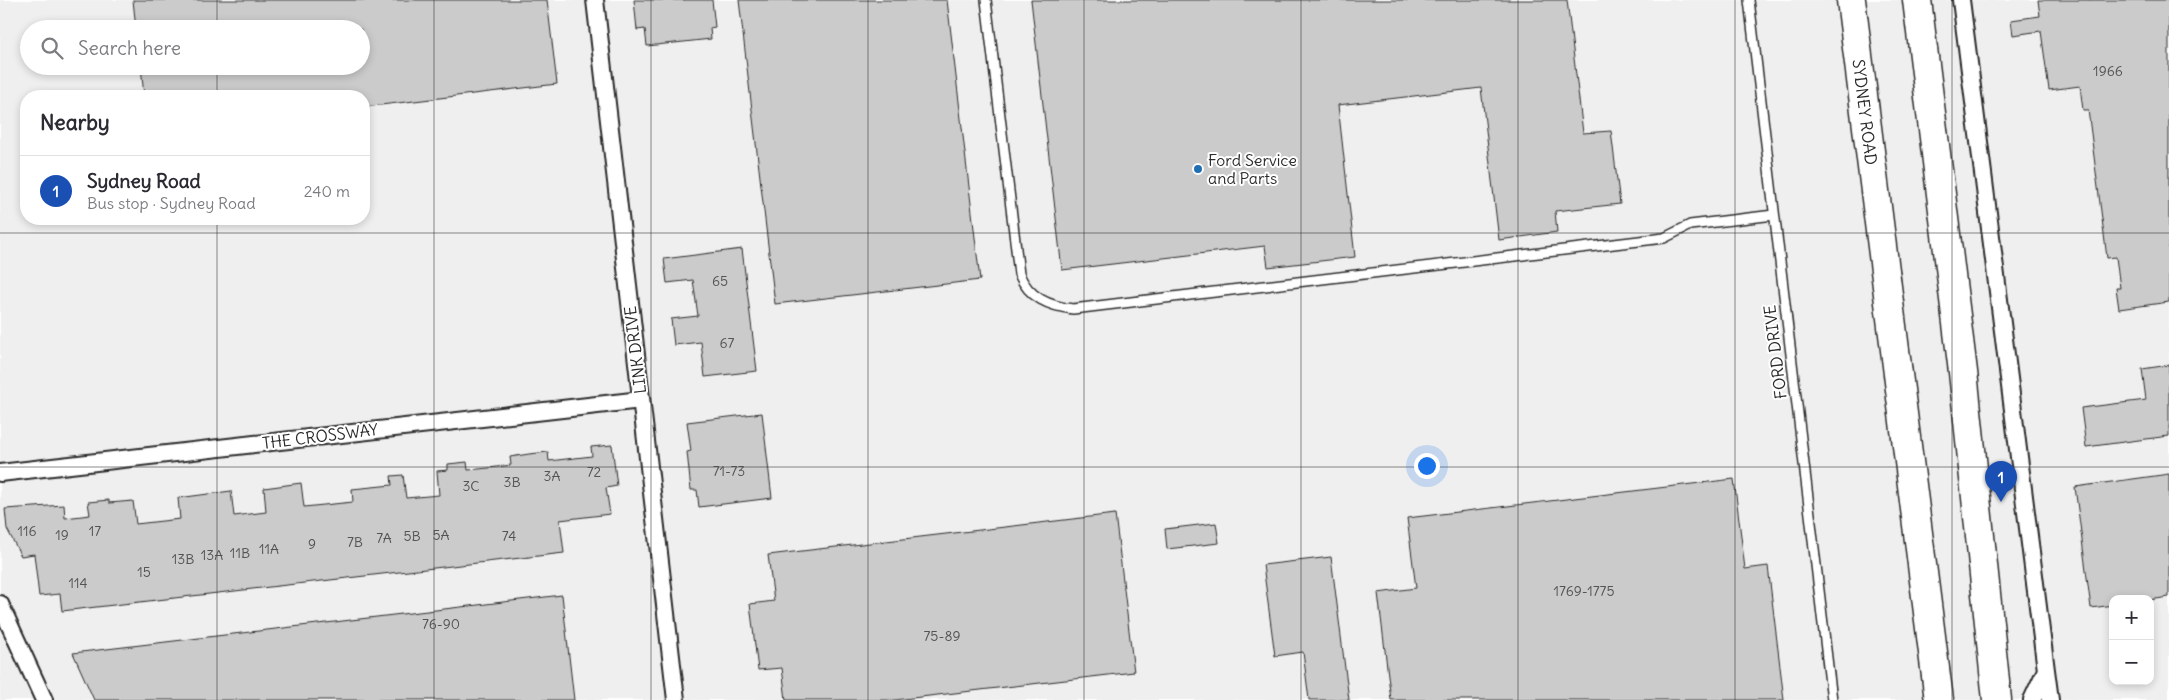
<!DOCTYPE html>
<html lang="en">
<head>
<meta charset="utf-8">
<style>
	body { margin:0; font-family:Delius,sans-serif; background:#f7f7f7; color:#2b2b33 }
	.controls { position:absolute; right:15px; bottom:15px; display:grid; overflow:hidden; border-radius:10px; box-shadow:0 2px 8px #0003 }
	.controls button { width:45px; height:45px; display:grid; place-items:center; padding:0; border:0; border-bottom:1px solid #e1e1e2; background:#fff; color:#2b2b33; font:25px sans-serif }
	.you { position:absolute; left:1426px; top:465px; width:18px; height:18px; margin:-12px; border:4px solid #fff; border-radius:50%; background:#1a73e8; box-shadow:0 0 0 8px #1a73e833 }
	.badge { display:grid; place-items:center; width:32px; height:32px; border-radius:50%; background:#7c3aed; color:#fff; font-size:16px; font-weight:700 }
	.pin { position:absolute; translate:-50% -41px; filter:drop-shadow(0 1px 2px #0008) }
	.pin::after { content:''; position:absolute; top:26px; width:18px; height:15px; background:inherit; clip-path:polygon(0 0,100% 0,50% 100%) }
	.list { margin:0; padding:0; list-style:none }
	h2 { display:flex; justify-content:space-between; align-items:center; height:65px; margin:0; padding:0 20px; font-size:21px }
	h2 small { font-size:16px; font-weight:400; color:#7c7c81 }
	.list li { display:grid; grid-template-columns:32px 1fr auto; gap:15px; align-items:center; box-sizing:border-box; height:70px; padding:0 20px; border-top:1px solid #e1e1e2 }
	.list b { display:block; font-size:19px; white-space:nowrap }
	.list p { margin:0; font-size:16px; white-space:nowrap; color:#7c7c81 }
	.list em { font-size:16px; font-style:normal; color:#7c7c81 }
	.icon { flex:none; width:28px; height:28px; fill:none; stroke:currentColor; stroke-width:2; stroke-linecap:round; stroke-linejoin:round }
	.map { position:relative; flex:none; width:2169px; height:700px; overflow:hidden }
	.search { position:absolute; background:#fff; box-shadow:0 2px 8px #0003; left:20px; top:20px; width:350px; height:55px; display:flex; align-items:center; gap:12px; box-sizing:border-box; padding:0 18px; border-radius:28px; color:#7c7c81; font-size:19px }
	.panel { position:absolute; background:#fff; box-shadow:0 2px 8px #0003; left:20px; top:90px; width:350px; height:135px; border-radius:20px }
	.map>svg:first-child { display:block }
	.built { fill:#efefef; fill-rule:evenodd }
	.building { fill:#cbcbcb; stroke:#2b2b2b }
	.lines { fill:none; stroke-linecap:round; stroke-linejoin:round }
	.lane-casing { stroke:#2b2b2b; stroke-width:12 }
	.street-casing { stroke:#2b2b2b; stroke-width:20 }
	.highway-casing { stroke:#2b2b2b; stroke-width:31 }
	.lane { stroke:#fff; stroke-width:9 }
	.street { stroke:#fff; stroke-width:16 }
	.highway { stroke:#fff; stroke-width:28 }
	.grid { fill:none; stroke:#2b2b2b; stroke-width:1; stroke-opacity:0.55 }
	.poi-dot { fill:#1f6fb2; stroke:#fff; stroke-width:2 }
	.labels { text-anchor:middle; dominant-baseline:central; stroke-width:4; stroke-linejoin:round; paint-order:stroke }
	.number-label { font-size:14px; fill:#535353 }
	.street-label { font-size:16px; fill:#2b2b2b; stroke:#fff }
	.poi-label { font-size:16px; fill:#2b2b2b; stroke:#fff; text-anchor:start }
</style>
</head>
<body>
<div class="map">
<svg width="2169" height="700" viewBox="0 0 2169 700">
	<rect width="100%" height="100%" fill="#fff"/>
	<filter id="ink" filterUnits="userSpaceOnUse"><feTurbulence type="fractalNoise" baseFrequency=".02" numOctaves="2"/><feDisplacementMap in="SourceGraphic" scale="10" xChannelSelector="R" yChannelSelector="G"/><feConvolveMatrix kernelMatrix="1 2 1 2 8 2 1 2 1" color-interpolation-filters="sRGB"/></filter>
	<g filter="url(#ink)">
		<path class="built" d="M0,0H2169V700H0ZM29,29H361V66H29ZM26,96H364V219H26ZM2113,599H2150V681H2113Z"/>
		<path class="building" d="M133,0H547L557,84L364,107V96H144L141,66H361V29H136Z
			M634,0H712L715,27L710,28L711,39L647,46L645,29L637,30Z
			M739,0H947L980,280L775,304Z
			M1031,0H1567L1583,133L1611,131L1620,204L1555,211L1557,232L1499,240L1481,88L1338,105L1355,257L1268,267L1265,246L1062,270Z
			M2038,0H2169V302L2119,309L2116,288H2120L2116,257L2107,258L2088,110H2083L2080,86L2049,90L2041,31L2013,35L2011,20L2040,16Z
			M742,249L757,371L705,377L701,342L674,345L671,319L698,316L693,280L667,283L664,259Z
			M2169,365V436L2086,447L2081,408L2146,400L2142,369Z
			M762,413L772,498L699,507L697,490H691L687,452L691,451L687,422Z
			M612,445L617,486L606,488L610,514L560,520L564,553L62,611L60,594L39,596L34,554L21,556L7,529L5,509L64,505L65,518L90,515L88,502L109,500V503L133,501L136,524L180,519L178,498L231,491L234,516L266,512L264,488L301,483L304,507L353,502L352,489L392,485L391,476L403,475L406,498L439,495L437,471L448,470V464L467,462L468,470L489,468L511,465L510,457L529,454L548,452L549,461L592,456L591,447Z
			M2169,474V597L2150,600L2113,599V605L2091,608L2075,487Z
			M1734,479L1745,569L1768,566L1784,700H1391L1378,593L1416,588L1407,518Z
			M1115,514L1134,672L895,700H786L782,668L758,670L750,604L774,601L768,555Z
			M1216,523L1219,543L1167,549L1165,529Z
			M1331,557L1349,700H1309L1303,652L1275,656L1263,565Z
			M562,595L574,700H94L73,653Z"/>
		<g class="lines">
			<g class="lane-casing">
				<path id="lane" d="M986,0L1019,274C1029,298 1049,306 1073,309L1664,238L1690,225L1774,215
					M1749,0L1832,700"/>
			</g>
			<g class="street-casing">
				<path id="street" d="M595,0L676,700
					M1961,0L2046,670L2032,700
					M0,473L641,400
					M0,604L44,700
					M2046,670L2050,700"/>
			</g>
			<g class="highway-casing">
				<path id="highway" d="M1851,0L1939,700
					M1917,0L1963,372L1997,700"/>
			</g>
			<use href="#lane" class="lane"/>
			<use href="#street" class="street"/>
			<use href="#highway" class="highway"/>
		</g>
	</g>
	<path class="grid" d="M217,0V29M434,0V700M651,0V700M868,0V700M1084,0V700M1301,0V700M1518,0V700M1735,0V700M1952,0V700M217,66V96M217,219V700M0,233H2169M0,467H2169"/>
	<circle class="poi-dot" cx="1198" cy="169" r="5"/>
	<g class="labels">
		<g class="number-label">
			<text x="2108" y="71">1966</text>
			<text x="720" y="281">65</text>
			<text x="727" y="343">67</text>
			<text x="729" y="471">71-73</text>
			<text x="594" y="472">72</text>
			<text x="552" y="476">3A</text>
			<text x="512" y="482">3B</text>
			<text x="471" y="486">3C</text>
			<text x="27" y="531">116</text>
			<text x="95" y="531">17</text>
			<text x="62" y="535">19</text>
			<text x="441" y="535">5A</text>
			<text x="412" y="536">5B</text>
			<text x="509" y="536">74</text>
			<text x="384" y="538">7A</text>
			<text x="355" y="542">7B</text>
			<text x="312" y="544">9</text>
			<text x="269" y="549">11A</text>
			<text x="240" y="553">11B</text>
			<text x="212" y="555">13A</text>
			<text x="183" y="559">13B</text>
			<text x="144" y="572">15</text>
			<text x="78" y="583">114</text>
			<text x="1584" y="591">1769-1775</text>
			<text x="441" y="624">76-90</text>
			<text x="942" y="636">75-89</text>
		</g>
		<g class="street-label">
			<text transform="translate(1865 112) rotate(83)">SYDNEY ROAD</text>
			<text transform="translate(635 350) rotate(-97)">LINK DRIVE</text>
			<text transform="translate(1775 352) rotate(-97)">FORD DRIVE</text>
			<text transform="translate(320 436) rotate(-7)">THE CROSSWAY</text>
		</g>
		<g class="poi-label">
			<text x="1208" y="160">Ford Service<tspan x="1208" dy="18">and Parts</tspan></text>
		</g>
	</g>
</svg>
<div class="controls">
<button>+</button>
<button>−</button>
</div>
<div class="you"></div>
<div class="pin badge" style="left:2001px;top:502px;background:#1a4fb4">1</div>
<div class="search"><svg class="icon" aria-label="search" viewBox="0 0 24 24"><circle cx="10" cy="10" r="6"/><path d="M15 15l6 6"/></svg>Search here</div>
<section class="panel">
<h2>Nearby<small></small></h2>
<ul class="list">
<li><span class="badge" style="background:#1a4fb4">1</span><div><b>Sydney Road</b><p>Bus stop · Sydney Road</p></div><em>240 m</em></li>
</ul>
</section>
</div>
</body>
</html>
